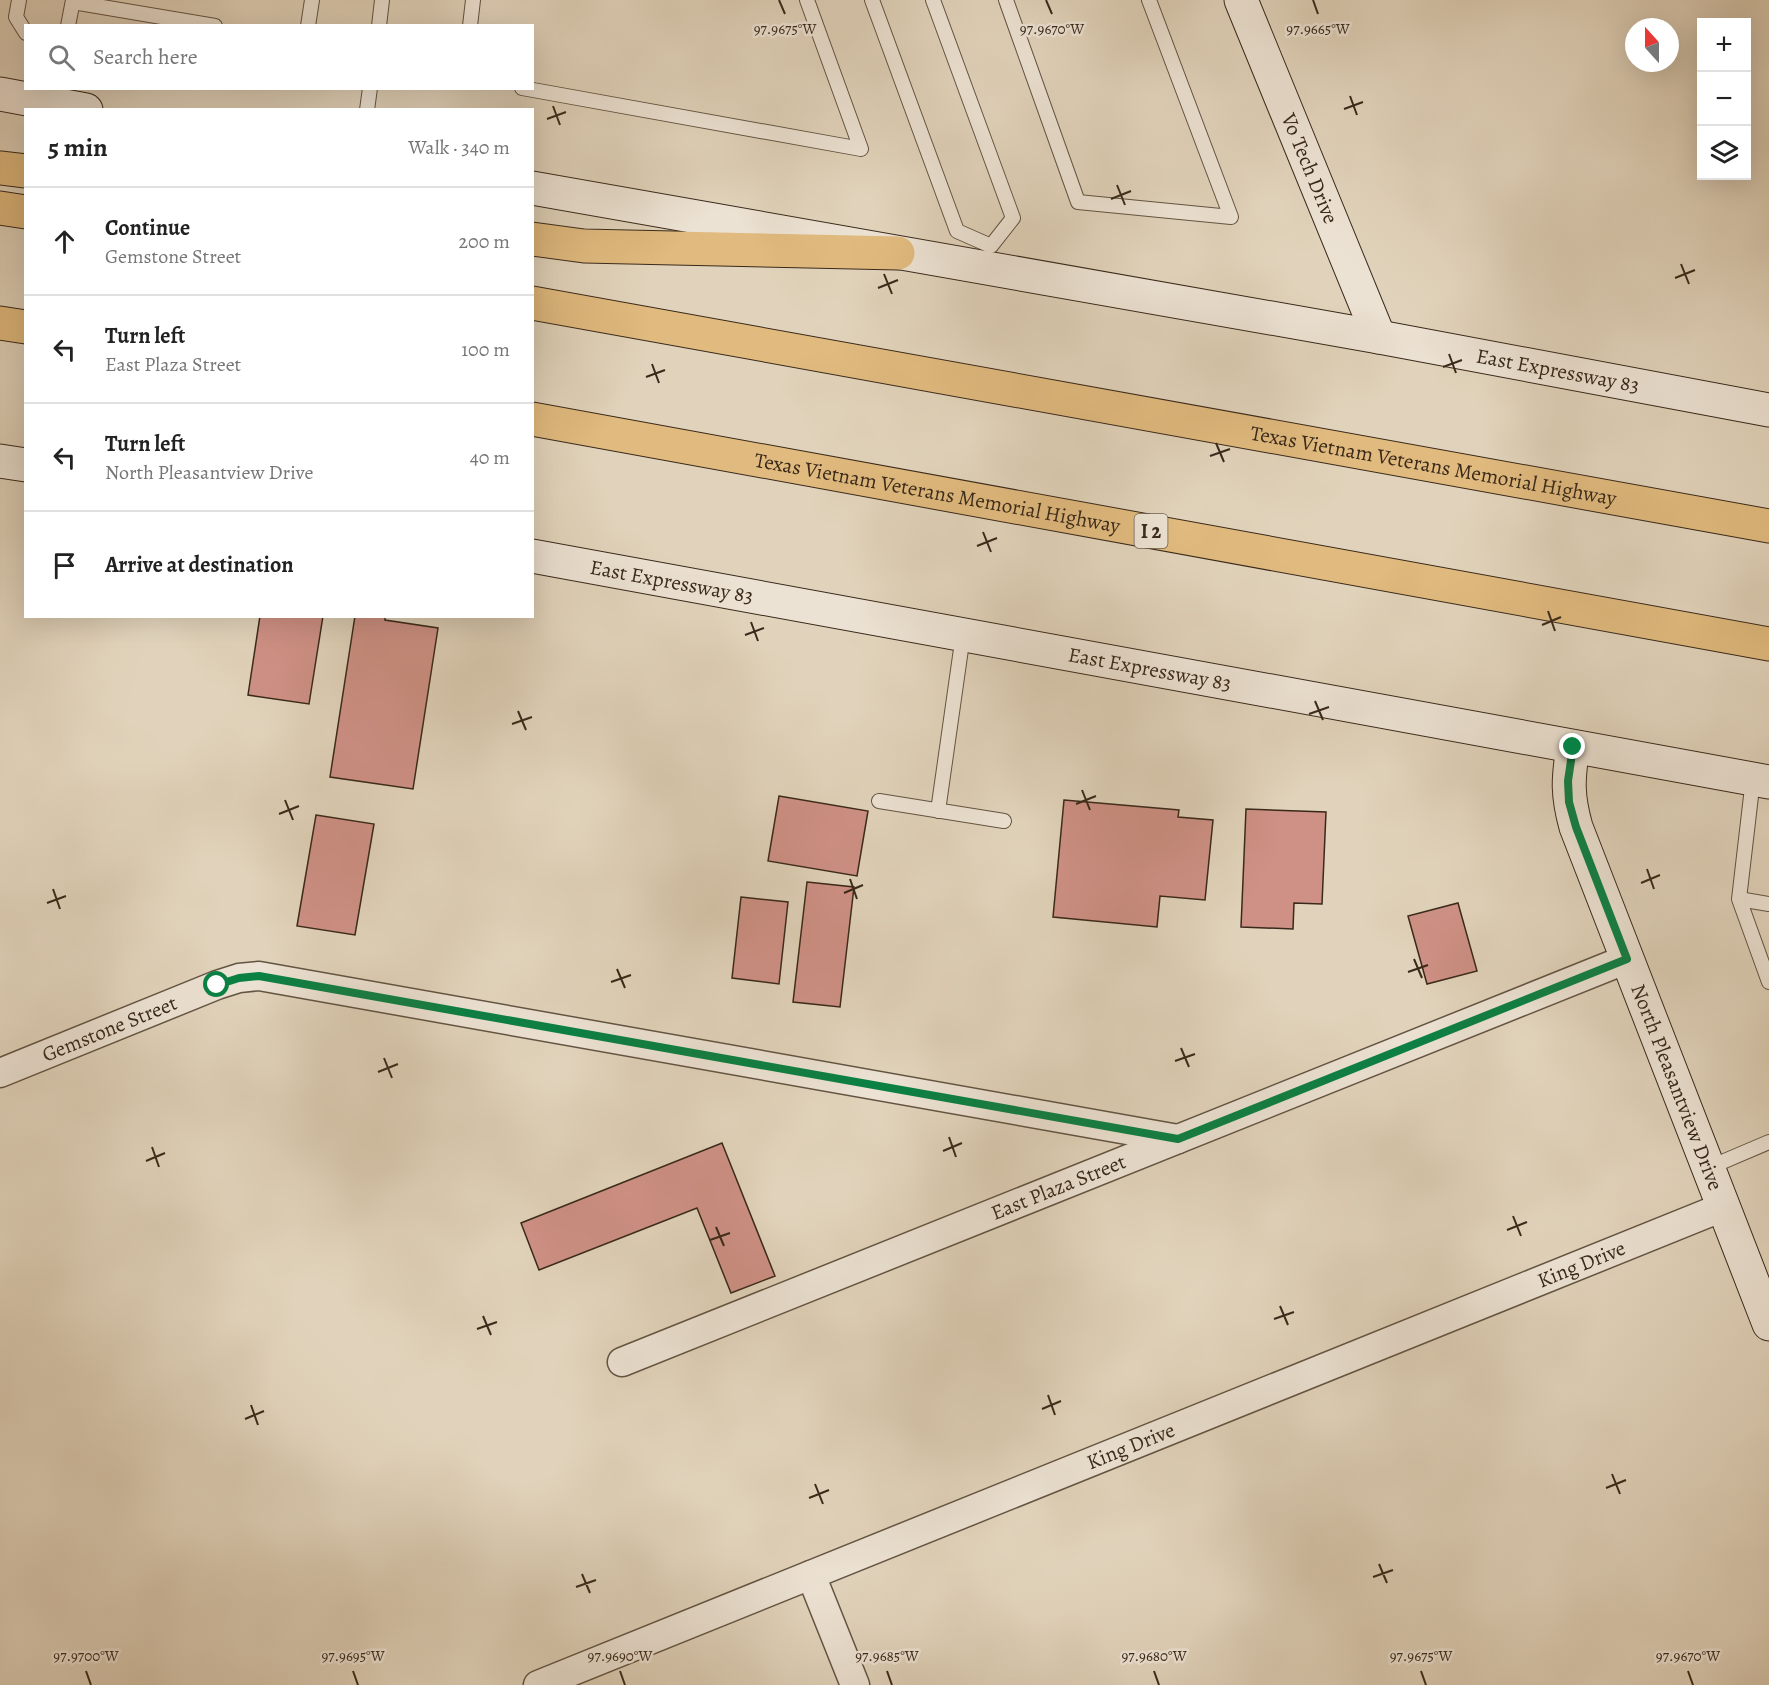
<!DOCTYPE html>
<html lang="en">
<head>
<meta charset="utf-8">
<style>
	body { margin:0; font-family:Alegreya,serif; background:#f2f2f2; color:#222 }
	.controls { position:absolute; right:18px; top:18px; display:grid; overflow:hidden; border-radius:0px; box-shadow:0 6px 24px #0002 }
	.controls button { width:54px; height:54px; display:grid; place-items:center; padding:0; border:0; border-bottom:2px solid #e0e0e0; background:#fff; color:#222; font:30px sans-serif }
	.compass { position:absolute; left:1625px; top:18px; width:54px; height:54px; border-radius:50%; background:#fff; box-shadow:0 6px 24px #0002; rotate:339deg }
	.stop { position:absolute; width:18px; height:18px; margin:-14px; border:4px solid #0b8043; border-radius:50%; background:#fff }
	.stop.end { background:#0b8043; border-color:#fff; box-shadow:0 2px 6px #0008 }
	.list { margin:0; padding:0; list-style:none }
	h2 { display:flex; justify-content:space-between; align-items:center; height:78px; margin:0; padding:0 24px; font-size:26px }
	h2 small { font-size:20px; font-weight:400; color:#767676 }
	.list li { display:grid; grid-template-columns:39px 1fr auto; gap:18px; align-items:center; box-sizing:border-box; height:108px; padding:0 24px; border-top:2px solid #e0e0e0 }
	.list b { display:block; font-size:22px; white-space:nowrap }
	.list p { margin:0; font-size:20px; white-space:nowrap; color:#767676 }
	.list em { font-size:20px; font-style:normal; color:#767676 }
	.icon { flex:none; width:33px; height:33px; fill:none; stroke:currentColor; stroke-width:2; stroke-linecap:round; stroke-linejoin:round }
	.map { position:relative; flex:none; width:1769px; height:1685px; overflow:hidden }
	.search { position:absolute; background:#fff; box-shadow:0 6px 24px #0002; left:24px; top:24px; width:510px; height:66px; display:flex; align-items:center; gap:15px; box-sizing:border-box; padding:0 21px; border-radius:0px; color:#767676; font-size:22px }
	.panel { position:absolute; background:#fff; box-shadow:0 6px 24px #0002; left:24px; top:108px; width:510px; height:510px; border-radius:0px }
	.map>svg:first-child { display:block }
	.building { fill:#cf9186; stroke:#39291a; stroke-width:1.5 }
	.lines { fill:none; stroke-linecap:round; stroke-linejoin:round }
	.lane-casing { stroke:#635442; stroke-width:16 }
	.street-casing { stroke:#635442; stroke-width:31 }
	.secondary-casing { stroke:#39291a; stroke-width:35 }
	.highway-casing { stroke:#39291a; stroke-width:35 }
	.lane { stroke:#ece2d3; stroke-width:14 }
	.street { stroke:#ece2d3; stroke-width:28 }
	.secondary { stroke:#ece2d3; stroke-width:33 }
	.highway { stroke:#e0ba7e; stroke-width:33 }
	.route { stroke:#0b8043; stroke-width:8 }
	.ticks { fill:none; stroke:#39291a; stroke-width:2 }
	.labels { text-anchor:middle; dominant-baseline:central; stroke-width:5; stroke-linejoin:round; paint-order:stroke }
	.shield { fill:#ece2d3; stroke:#6f6052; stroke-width:1.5 }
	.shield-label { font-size:20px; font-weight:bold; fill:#39291a }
	.street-label { font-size:21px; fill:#39291a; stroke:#ece2d3 }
	.ticks-label { font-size:15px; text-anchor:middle; fill:#39291a; stroke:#ece2d3; stroke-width:5; stroke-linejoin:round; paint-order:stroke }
</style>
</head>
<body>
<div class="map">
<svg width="1769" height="1685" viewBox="0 0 1769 1685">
	<rect width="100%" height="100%" fill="#e1d3bb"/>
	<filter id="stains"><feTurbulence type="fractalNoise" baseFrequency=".00333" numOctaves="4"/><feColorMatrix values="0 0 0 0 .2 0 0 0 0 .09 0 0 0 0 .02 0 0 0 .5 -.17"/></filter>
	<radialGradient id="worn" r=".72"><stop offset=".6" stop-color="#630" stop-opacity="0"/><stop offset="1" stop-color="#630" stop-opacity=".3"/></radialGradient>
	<path class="building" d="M260,616H323L309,704L248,695Z
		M355,616H385V620L438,628L413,789L330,777Z
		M779,796L868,811L857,876L768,861Z
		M1064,800L1179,810L1178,817L1213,820L1205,900L1160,896L1157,927L1053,917Z
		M1246,809L1326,812L1322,904L1294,903L1293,929L1241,927Z
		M316,815L374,824L355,935L297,926Z
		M807,882L854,887L840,1007L793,1002Z
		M741,897L788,902L779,984L732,978Z
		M1458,903L1477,971L1427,984L1408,916Z
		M722,1143L775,1276L731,1293L697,1208L539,1270L521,1223Z"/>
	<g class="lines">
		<g class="lane-casing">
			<path id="lane" d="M19,0L16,17L26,33
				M872,0L957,231L991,246
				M933,0L1013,218L991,246
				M1006,0L1078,202L1231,217L1149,0
				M73,2L215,26
				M68,26L73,0
				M308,26L312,0
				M379,26L382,0
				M470,26L473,0
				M522,88L861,149L807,0
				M367,110L370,88
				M879,801L1004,821
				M938,811L963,635
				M1739,899L1753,779
				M1769,904L1739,899L1769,982
				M1708,1168L1769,1142"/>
		</g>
		<g class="street-casing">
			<g id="street">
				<path id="s1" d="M0,1073L217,985L239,978L259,976L1178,1139"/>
				<path id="s2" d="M622,1362L1627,959"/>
				<path d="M811,1575L855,1685"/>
				<path id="s3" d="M538,1685L1723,1207"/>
			</g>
		</g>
		<g class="secondary-casing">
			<g id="secondary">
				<path id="s4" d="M1241,0L1379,337"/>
				<path d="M0,94L86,110"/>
				<path id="s5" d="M532,188L1379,337L1769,410"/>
				<path d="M0,461L26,465"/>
				<path id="s6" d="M532,556L1769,782"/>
				<path id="s7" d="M1573,747C1568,779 1567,795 1576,827L1769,1324"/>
			</g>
		</g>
		<g class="highway-casing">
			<g id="highway">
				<path d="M0,168L26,171"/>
				<path d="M0,208L26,212"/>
				<path d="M532,239L584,246L898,253"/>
				<path id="s8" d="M532,303L1769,526"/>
				<path d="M0,323L26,327"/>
				<path id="s9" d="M532,419L1769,644"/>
			</g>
		</g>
		<use href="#lane" class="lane"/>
		<use href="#street" class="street"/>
		<use href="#secondary" class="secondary"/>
		<use href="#highway" class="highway"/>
	</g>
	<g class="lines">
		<path class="route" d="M217,985L239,978L259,976L1178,1139L1627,959L1576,827L1569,802L1568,781L1573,747"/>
	</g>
	<path class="ticks" d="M779,0L785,14M1046,0L1052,14M1313,0L1318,14M1350,96L1357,115M553,106L560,125M1344,109L1363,102M547,119L566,112M1117,185L1125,205M1111,199L1131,191M1681,264L1689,284M884,274L892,294M1675,278L1695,270M878,288L898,280M1449,354L1456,373M652,364L659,383M1443,367L1462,360M646,377L665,370M1216,443L1224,462M1210,456L1230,449M983,532L991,552M977,546L997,538M1548,611L1555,631M751,622L758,641M1542,625L1561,617M745,635L764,628M1315,701L1323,720M518,711L526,730M1309,714L1329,707M512,724L532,717M1082,790L1090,810M285,800L293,820M1076,804L1096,796M279,814L299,806M1647,869L1654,889M850,879L857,899M1641,883L1660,875M53,889L60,909M844,893L863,885M47,903L66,896M1414,959L1422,978M617,969L625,988M1408,972L1428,965M611,982L631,975M1181,1048L1189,1067M384,1058L392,1078M1175,1061L1195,1054M378,1072L398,1064M949,1137L956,1157M152,1147L159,1167M943,1151L962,1143M146,1161L165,1153M1513,1216L1521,1236M716,1227L724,1246M1507,1230L1527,1222M710,1240L730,1233M1280,1306L1288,1325M483,1316L491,1335M1274,1319L1294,1312M477,1329L497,1322M1048,1395L1055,1415M251,1405L258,1425M1042,1409L1061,1401M245,1419L264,1411M1612,1474L1620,1494M815,1484L823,1504M1606,1488L1626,1480M809,1498L829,1490M1379,1564L1387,1583M582,1574L590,1593M1373,1577L1393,1570M576,1587L596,1580M86,1671L91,1685M353,1671L358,1685M620,1671L625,1685M887,1671L892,1685M1154,1671L1159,1685M1421,1671L1426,1685M1688,1671L1693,1685"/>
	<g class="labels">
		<rect class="shield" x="1134.5" y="514" width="33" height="34" rx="4.5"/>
		<g class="shield-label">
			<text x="1151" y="531">I 2</text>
		</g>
		<g class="street-label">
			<text stroke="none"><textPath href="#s4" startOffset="182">Vo Tech Drive</textPath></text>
			<text stroke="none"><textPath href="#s5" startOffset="1042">East Expressway 83</textPath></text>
			<text stroke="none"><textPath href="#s8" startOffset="916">Texas Vietnam Veterans Memorial Highway</textPath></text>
			<text stroke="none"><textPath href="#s9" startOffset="412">Texas Vietnam Veterans Memorial Highway</textPath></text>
			<text stroke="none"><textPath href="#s6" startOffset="142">East Expressway 83</textPath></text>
			<text stroke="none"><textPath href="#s6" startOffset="628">East Expressway 83</textPath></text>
			<text stroke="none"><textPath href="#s1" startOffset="118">Gemstone Street</textPath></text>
			<text stroke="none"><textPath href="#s7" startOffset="360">North Pleasantview Drive</textPath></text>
			<text stroke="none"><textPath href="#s2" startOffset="470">East Plaza Street</textPath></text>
			<text stroke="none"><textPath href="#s3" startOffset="1125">King Drive</textPath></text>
			<text stroke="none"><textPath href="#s3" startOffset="639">King Drive</textPath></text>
		</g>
	</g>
	<g class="ticks-label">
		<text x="785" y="34">97.9675°W</text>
		<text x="1052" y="34">97.9670°W</text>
		<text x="1318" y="34">97.9665°W</text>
		<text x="86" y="1661">97.9700°W</text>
		<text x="353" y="1661">97.9695°W</text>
		<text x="620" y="1661">97.9690°W</text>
		<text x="887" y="1661">97.9685°W</text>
		<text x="1154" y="1661">97.9680°W</text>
		<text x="1421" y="1661">97.9675°W</text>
		<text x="1688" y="1661">97.9670°W</text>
	</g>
	<rect width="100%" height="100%" filter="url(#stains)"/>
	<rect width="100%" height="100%" fill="url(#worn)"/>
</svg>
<div class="controls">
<button>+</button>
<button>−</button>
<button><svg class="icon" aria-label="layers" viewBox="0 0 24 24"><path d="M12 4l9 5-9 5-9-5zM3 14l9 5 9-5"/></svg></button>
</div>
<svg class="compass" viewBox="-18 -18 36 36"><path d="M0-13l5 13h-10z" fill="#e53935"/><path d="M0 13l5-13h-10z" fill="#767676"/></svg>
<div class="stop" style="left:217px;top:985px"></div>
<div class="stop end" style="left:1573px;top:747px"></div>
<div class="search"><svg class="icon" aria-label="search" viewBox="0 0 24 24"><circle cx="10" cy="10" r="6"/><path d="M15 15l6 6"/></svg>Search here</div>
<section class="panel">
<h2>5 min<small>Walk · 340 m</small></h2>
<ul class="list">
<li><svg class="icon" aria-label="ahead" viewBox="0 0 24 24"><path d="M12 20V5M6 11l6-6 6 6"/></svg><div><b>Continue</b><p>Gemstone Street</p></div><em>200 m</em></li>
<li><svg class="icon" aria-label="left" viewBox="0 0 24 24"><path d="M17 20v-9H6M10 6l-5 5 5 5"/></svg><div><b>Turn left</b><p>East Plaza Street</p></div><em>100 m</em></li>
<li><svg class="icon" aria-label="left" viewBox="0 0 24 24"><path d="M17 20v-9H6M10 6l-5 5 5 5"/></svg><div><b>Turn left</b><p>North Pleasantview Drive</p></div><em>40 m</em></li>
<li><svg class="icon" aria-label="arrive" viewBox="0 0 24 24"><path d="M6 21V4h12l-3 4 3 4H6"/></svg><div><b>Arrive at destination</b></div></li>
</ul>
</section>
</div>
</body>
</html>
